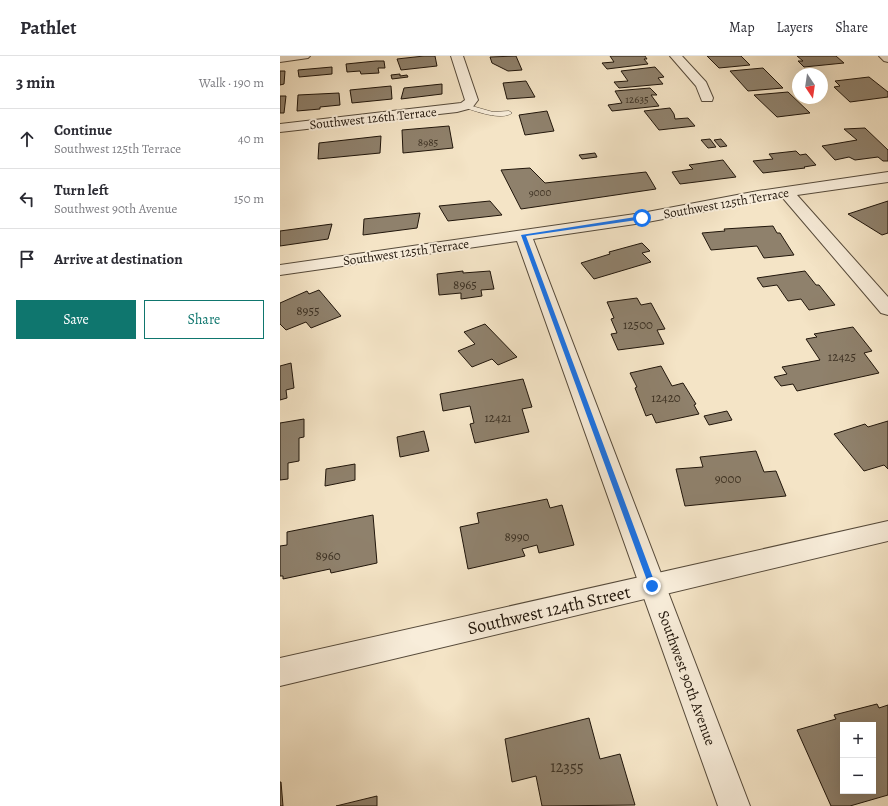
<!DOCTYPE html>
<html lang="en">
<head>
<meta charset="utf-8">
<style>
	body { margin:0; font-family:Alegreya,serif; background:#f2f2f3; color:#2b2b33 }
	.controls { position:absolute; right:12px; bottom:12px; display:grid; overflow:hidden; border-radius:0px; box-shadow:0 4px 16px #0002 }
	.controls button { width:36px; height:36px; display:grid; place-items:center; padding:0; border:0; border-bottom:1px solid #e1e1e2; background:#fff; color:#2b2b33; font:20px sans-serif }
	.compass { position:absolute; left:512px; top:12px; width:36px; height:36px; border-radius:50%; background:#fff; box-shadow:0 4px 16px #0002; rotate:167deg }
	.stop { position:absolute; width:12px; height:12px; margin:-9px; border:3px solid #1a73e8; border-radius:50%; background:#fff }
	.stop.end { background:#1a73e8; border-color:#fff; box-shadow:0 1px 4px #0008 }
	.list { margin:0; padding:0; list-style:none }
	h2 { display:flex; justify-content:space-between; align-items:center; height:52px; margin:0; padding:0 16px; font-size:17px }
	h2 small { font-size:13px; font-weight:400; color:#7c7c81 }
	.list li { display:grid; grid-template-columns:26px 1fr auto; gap:12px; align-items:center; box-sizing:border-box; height:60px; padding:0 16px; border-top:1px solid #e1e1e2 }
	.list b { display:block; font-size:15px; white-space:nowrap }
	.list p { margin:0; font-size:13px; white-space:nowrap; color:#7c7c81 }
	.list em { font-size:13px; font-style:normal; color:#7c7c81 }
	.actions { display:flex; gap:8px; padding:12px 16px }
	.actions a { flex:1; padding:9px 0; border:1px solid #0f766e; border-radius:0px; text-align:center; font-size:14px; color:#0f766e }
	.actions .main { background:#0f766e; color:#fff }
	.icon { flex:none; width:22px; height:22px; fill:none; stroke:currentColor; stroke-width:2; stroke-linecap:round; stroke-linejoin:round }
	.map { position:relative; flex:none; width:608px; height:750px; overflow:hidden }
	header { display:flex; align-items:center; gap:24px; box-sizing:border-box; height:56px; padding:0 20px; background:#fff; border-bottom:1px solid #e1e1e2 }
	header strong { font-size:19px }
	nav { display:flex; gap:22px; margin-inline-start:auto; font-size:14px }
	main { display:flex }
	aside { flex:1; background:#fff }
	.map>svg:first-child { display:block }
	.building { fill:#8f816c; stroke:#21160b; fill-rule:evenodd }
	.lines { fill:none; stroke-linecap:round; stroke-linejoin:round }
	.service-casing { stroke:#564a3a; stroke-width:1 }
	.minor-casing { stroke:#564a3a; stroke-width:2 }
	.tertiary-casing { stroke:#564a3a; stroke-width:2 }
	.service { fill:#f8edda; fill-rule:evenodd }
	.minor { fill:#f8edda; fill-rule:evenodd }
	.tertiary { fill:#f8edda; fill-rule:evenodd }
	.route { fill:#1a73e8 }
	.labels { text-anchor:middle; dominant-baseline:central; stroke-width:4; stroke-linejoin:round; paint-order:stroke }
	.far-number-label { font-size:11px; fill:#3c3123 }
	.far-street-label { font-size:13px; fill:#21160b; stroke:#f8edda }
	.number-label { font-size:13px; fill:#3c3123 }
	.street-label { font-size:15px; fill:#21160b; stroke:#f8edda }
	.near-number-label { font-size:16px; fill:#3c3123 }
	.near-street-label { font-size:18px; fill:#21160b; stroke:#f8edda }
</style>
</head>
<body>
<header>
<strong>Pathlet</strong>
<nav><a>Map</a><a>Layers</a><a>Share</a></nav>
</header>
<main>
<aside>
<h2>3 min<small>Walk · 190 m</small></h2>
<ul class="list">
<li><svg class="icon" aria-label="ahead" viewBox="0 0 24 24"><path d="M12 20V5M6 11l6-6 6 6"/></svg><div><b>Continue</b><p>Southwest 125th Terrace</p></div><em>40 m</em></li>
<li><svg class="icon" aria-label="left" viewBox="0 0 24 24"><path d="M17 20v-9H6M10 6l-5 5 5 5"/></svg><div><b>Turn left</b><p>Southwest 90th Avenue</p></div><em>150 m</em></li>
<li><svg class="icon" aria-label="arrive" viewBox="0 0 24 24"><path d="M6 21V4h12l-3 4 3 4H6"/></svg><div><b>Arrive at destination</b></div></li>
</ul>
<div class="actions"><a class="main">Save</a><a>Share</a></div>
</aside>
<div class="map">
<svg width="608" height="750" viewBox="0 0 608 750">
	<rect width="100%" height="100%" fill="#f4e4c6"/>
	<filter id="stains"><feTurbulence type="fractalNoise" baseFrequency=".005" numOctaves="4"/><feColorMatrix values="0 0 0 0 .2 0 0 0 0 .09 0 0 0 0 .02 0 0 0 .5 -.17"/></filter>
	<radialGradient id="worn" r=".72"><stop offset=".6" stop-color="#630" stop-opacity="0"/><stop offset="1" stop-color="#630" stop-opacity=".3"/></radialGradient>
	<path class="building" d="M144,0H155L157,10L121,14L117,3Z
		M236,0L242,14L228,15L212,7L210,1Z
		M330,0H365L367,3H364L368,8L327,13L322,7L334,6Z
		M427,0H461L470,9L439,12Z
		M517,0H556L564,7L524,11L518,5H523Z
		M96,5H104L105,12H98L99,17L81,18L80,15L67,16L66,8Z
		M52,11V18L19,21L18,14Z
		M375,11L384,21L378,22L383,28L339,32L334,26L348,25L341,15Z
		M483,12L503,32L468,35L450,15Z
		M0,15H5L4,28L0,29Z
		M120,18V20L127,19L128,21L112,23L111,19Z
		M589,21L608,36V41L570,46L554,31L560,30L555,25Z
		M246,25L255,41L227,43L223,27Z
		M162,28V38L121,43L124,32Z
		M111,30L112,43L72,47L70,34Z
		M370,32L377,39H371L379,50L332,55L328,49L342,47L335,35Z
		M508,36L530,57L497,61L474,39Z
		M59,37L60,49L40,51V53L17,55L18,39Z
		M0,40H6L4,57H0Z
		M390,52L394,58L395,63L408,62L415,70L379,74L364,55Z
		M267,55L274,75L245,79L239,59Z
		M169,70L173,92L123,97L122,74Z
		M585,72L608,94V105H603L598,101L575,104L569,101L555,104L542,90L577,84L564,73Z
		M101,80L100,97L38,103L39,87Z
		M430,83L436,91L428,92L421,84Z
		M441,83L447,90L440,91L434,84Z
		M516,95L520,99L526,98L536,109L524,111L525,112L483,117L473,105L493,103L489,98Z
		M315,97L317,101L302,103L299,99Z
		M443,104L456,121L400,128L392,116L413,113L409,109Z
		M250,112L265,127L366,116L376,133L241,153L221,114Z
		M210,145L222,159L168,165L159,150Z
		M608,145V177L602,179L568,158Z
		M140,157L137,172L83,179L84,163Z
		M52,168L48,183L0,190V175Z
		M493,170L497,177H500L514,199L484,202L477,190L431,194L422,177L445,175L444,173Z
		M362,187L370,195L362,197L371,206L314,223L301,207L330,198L329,196Z
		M183,215V217L210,215L214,233L201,234L202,240L181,243V237L159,239L157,218Z
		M525,215L536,229H539L555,249L529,254L521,243L508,245L497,229L483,231L477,222Z
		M39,234L61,260L31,272L26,266L6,274L0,268V247L27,235L29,238Z
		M357,242L361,249L371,247L385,273L377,274L384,288L338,294L331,278L337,277L331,263L334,262L327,246Z
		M205,268L237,301L218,309L212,303L192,311L178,295L195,288L184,276Z
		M573,271L592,295L584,297L599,317L517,335L513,328L501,330L494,321L507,318L502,311L540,304L526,283L537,281L534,278Z
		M11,307L14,332L6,334L7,342L0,344V310Z
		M381,310L392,330L403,327L416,348L414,349L419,358L376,367L372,358L366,360L355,332L357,331L350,317Z
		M243,323L252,351L242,353L249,376L195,387L190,368L194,367L190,350L163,355L160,338Z
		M447,355L452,364L429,369L424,360Z
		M24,363V381L19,382V405L8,407V423L0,424V367Z
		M608,365V413L604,409L584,415L554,378L585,368L588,371Z
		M144,375L149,395L120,401L117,381Z
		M476,395L484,416L496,415L506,440L405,450L396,413L423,411L420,401Z
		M75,408V424L45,430L46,413Z
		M267,443L270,452L282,449L294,489L259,497L257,489L242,493L245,500L188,513L180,471L199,467L197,457Z
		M93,459L97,507L51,517L50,513L3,523V520H0V490L7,489V476Z
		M597,648L599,652L608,649V739L570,750H551L517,674L556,663L554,659ZM563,669H593V735H563Z
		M309,662L320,703L340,698L355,749L262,750L256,720L232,726L225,683Z
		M0,726H1L3,750H0Z
		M97,740V750H56Z"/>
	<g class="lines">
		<g class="service-casing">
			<path id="service" d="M185,48L213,56L229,55L232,57C221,65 195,55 183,51V49Z"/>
		</g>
		<g class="minor-casing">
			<path id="minor" d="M0,0H30L28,2L0,6Z
				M171,0H183L198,44L192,52L177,56L0,76V68L181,47L185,44Z
				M390,0H402L426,26L433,42L432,45H422L416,30Z
				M599,0H608V6L604,5Z
				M608,116V126L517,139L608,241V259L601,257L502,141L362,167L253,183L470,750H438L237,185L0,219V209L362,157L478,135Z"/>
		</g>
		<g class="tertiary-casing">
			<path id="tertiary" d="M608,465V485L0,630V602Z"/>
		</g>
		<use href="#service" class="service"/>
		<use href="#minor" class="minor"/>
		<use href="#tertiary" class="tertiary"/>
	</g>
	<path class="route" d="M362,160L364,163L246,180L376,530L372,533L369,530L241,179Z"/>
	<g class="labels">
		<g class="far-number-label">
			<text x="357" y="43">12635</text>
			<text x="148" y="86">8985</text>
			<text x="260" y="136">9000</text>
		</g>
		<g class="far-street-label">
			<text transform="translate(93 62) rotate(-6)">Southwest 126th Terrace</text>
			<text transform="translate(446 147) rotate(-10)">Southwest 125th Terrace</text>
			<text transform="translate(126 196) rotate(-8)">Southwest 125th Terrace</text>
		</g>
		<g class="number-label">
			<text x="185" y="228">8965</text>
			<text x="28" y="254">8955</text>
			<text x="358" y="268">12500</text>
			<text x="562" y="300">12425</text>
			<text x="386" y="341">12420</text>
			<text x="218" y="361">12421</text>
			<text x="448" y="422">9000</text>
			<text x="237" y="480">8990</text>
			<text x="48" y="499">8960</text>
		</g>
		<g class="street-label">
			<text transform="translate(407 622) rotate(70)">Southwest 90th Avenue</text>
		</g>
		<g class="near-number-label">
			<text x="287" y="711">12355</text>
		</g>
		<g class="near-street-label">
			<text transform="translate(269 554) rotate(-13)">Southwest 124th Street</text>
		</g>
	</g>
	<rect width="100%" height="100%" filter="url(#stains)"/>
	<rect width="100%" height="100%" fill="url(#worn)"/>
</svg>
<div class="controls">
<button>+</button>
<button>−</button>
</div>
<svg class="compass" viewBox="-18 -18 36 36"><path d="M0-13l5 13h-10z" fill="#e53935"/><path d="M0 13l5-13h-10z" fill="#7c7c81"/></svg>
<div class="stop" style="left:362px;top:162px"></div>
<div class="stop end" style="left:372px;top:530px"></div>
</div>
</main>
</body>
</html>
